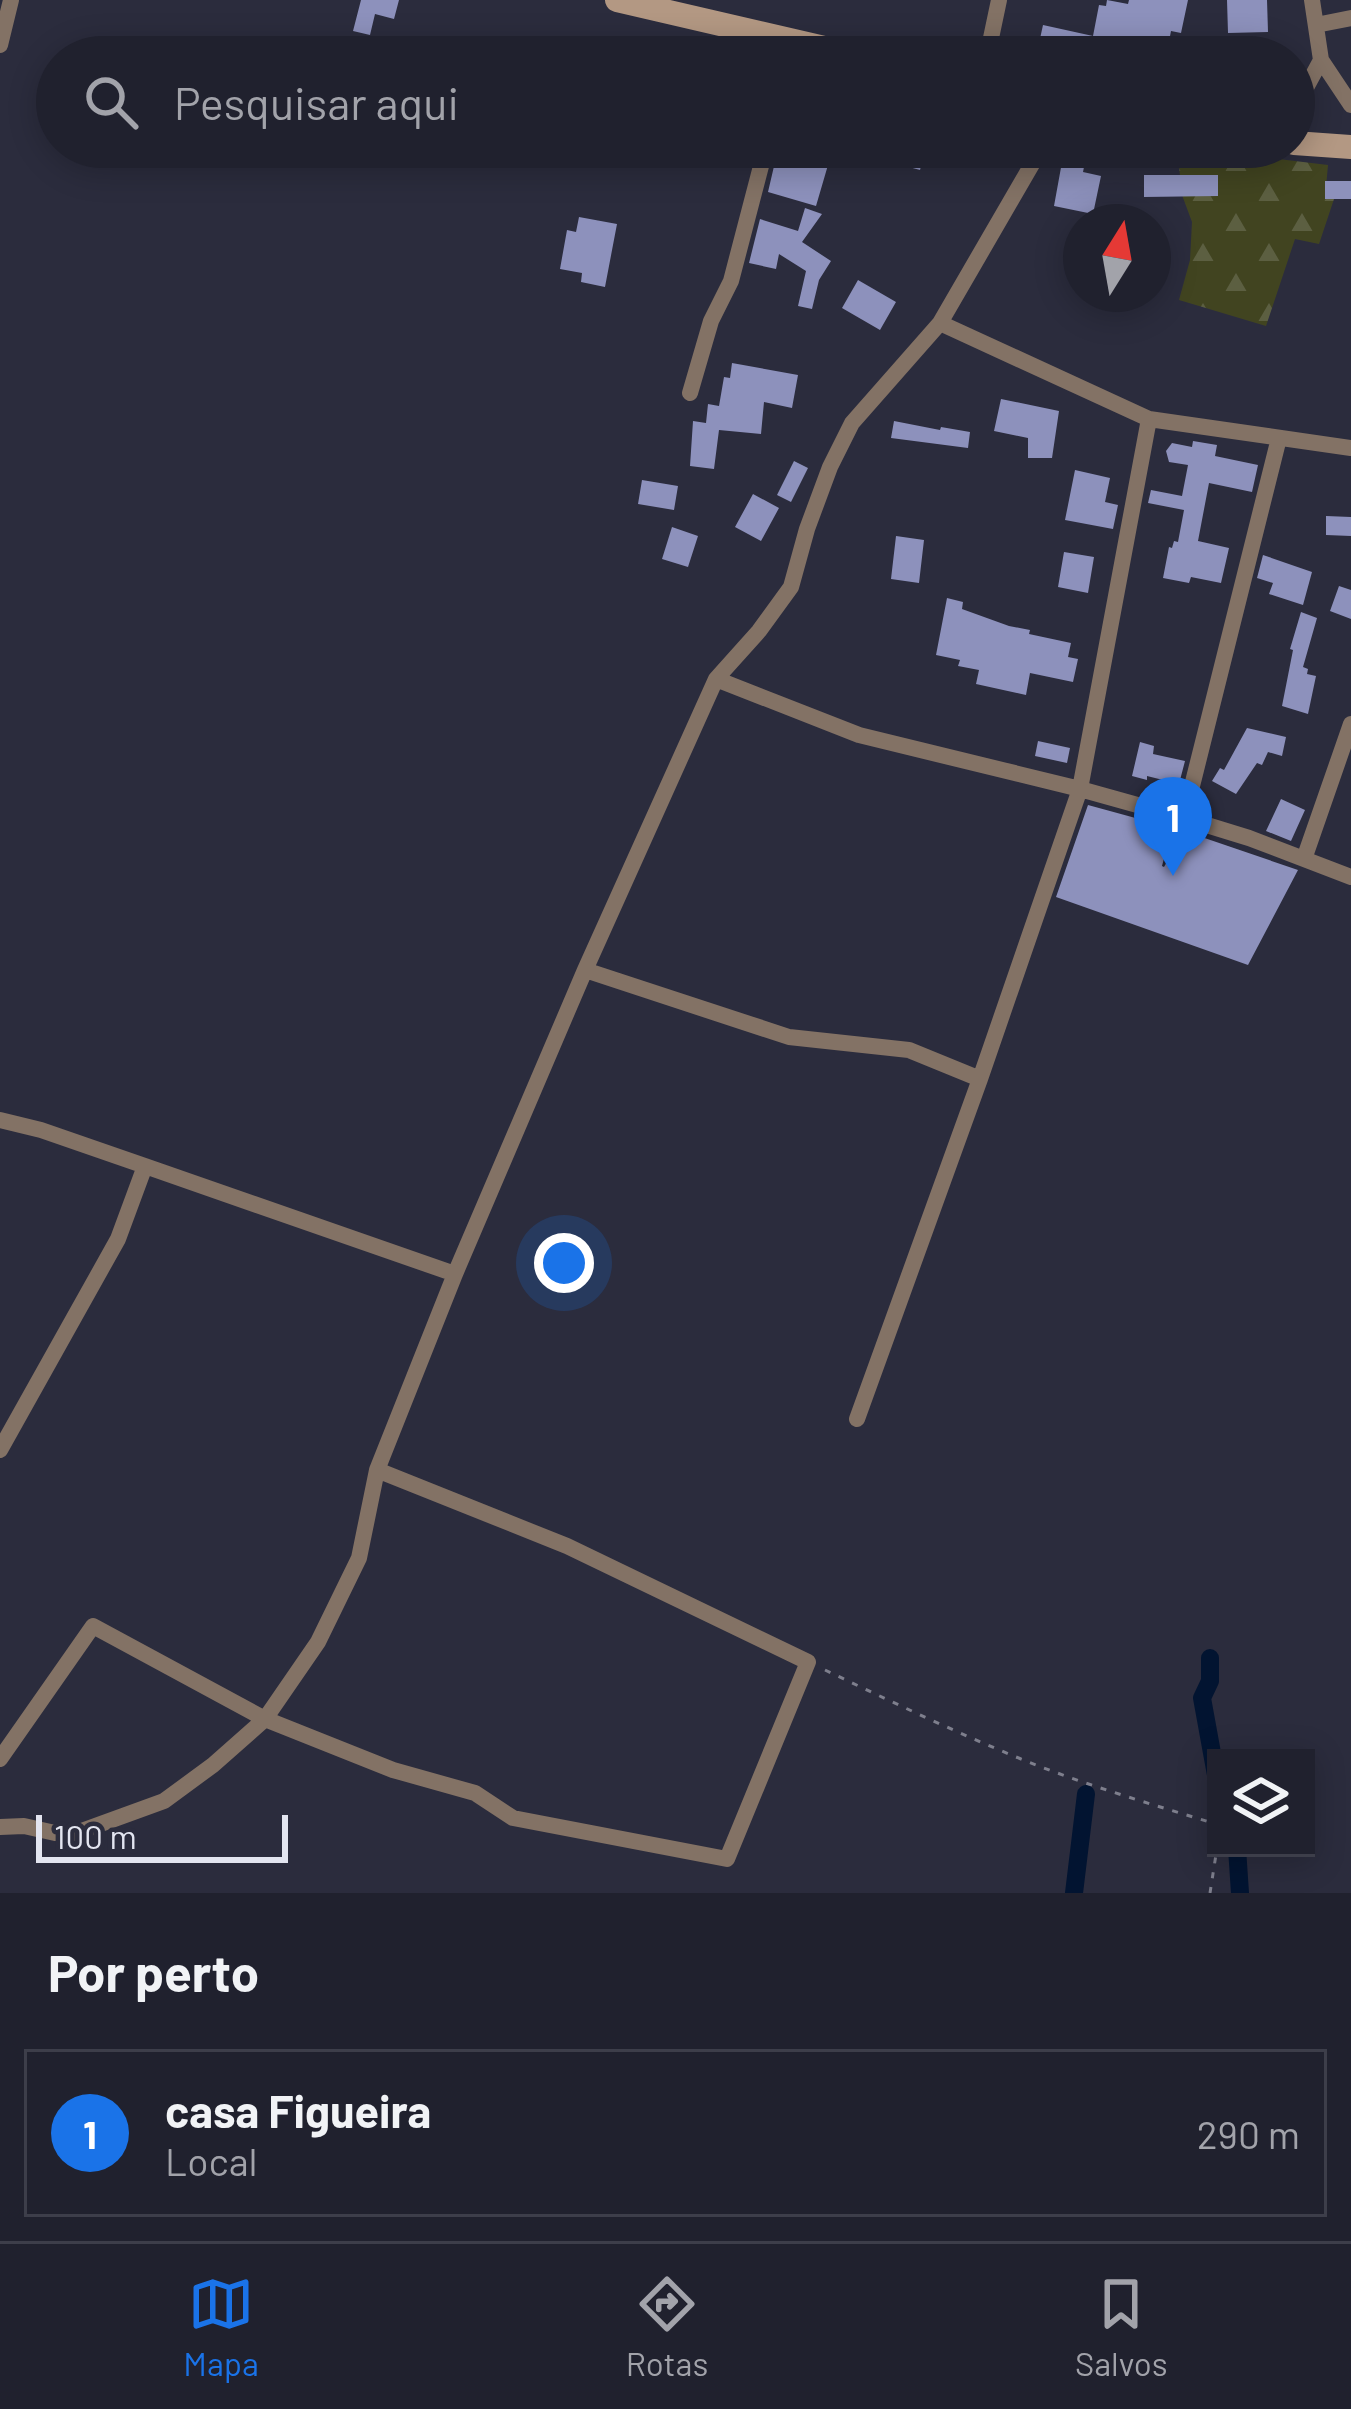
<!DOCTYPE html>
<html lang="pt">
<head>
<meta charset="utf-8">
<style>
	body { margin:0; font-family:Barlow,sans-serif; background:#2d2e3a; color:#f1f3f6 }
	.controls { position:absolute; right:36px; bottom:36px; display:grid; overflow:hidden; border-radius:0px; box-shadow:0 6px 30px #0003 }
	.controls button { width:108px; height:108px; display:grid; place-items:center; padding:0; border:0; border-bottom:3px solid #3d3e4a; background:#20212e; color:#f1f3f6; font:60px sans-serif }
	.compass { position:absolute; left:1063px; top:204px; width:108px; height:108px; border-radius:50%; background:#20212e; box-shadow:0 6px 30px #0003; rotate:11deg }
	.scale { position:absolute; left:36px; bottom:30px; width:252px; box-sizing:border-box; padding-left:12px; border:6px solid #e3e5f0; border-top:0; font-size:33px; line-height:42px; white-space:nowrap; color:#e3e5f0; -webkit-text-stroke:9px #2b2c3d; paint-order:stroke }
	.you { position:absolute; left:564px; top:1263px; width:42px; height:42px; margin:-30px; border:9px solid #fff; border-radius:50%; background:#1a73e8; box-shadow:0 0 0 18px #1a73e833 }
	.badge { display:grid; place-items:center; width:78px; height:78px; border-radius:50%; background:#1a73e8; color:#fff; font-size:39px; font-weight:700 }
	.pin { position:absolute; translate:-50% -99px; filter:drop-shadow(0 3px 6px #0008) }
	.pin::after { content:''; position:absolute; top:63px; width:42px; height:36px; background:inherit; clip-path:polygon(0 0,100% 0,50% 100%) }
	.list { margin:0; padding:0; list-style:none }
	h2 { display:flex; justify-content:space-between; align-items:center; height:156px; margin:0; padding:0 48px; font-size:51px }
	h2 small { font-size:39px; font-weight:400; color:#a2a3aa }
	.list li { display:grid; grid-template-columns:78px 1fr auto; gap:36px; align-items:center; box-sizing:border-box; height:168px; margin:0 24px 24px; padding:0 24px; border:3px solid #3d3e4a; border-radius:0px }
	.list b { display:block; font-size:45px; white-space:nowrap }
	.list p { margin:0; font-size:39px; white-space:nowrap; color:#a2a3aa }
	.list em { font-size:39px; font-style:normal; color:#a2a3aa }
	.icon { flex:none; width:66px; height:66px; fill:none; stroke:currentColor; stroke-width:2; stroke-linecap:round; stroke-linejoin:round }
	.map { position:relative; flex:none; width:1351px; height:1893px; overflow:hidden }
	.search { position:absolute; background:#20212e; box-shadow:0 6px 30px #0003; left:36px; right:36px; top:36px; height:132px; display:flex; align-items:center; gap:30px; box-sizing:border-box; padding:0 42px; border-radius:66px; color:#a2a3aa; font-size:45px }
	.sheet { height:348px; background:#20212e }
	nav { display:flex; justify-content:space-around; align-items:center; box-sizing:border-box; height:168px; border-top:3px solid #3d3e4a; background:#20212e; font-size:33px; color:#a2a3aa }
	nav a { display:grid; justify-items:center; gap:6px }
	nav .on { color:#1a73e8 }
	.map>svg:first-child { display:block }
	.forest { fill:url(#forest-firs) }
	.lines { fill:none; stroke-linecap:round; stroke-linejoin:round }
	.canal { stroke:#021431; stroke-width:18 }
	.building { fill:#8d91bc }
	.path { stroke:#7e7f8d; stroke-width:3; stroke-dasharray:6 9; stroke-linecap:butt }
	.street { stroke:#837265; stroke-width:16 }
	.secondary { stroke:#b39883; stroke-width:24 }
</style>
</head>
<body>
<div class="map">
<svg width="1351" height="1893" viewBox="0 0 1351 1893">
	<defs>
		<pattern id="forest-firs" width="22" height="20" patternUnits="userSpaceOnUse" patternTransform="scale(3)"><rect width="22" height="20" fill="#414420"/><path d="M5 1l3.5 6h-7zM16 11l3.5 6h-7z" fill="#5c5f41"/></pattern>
	</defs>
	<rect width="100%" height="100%" fill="#2b2c3d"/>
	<path class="forest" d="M1177,147L1328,165L1325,198L1334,199L1319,244L1295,239L1266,326L1179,300L1190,260L1192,222L1182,195Z"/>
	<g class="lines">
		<path class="canal" d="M1210,1658V1681L1202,1698L1216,1775
			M1237,1848L1240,1893
			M1074,1893L1086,1794"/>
	</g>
	<path class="building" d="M361,0H399L394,19L375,14L370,35L353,31Z
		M1107,0L1128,4L1129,0H1188L1181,33L1171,31L1166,57H1036L1043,25L1093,36L1099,5L1106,6Z
		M1227,0H1267L1268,32L1228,33Z
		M886,147H926L920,170L883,160Z
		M778,149L828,165L816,206L768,192Z
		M1062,162L1084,167L1083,172L1101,176L1093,214L1054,206Z
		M1144,175H1218V196L1144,197Z
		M1325,181H1351V199H1325Z
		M805,208L822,214L802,242L831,261L819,280L812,309L798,306L806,271L779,254L776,269L749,263L760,219L798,231Z
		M579,217L617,224L605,287L581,282L582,273L560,269L567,230L576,232Z
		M858,280L896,302L880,330L842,308Z
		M732,363L798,375L792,408L764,402L761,434L719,430L714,469L690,466L693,421L706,423L708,404L719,406L724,377L730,378Z
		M1001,399L1059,411L1052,458H1028V438L994,431Z
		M894,421L940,430L941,427L970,432L968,448L891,438Z
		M1193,441L1217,445L1215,456L1258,465L1252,492L1209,483L1198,541L1229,548L1221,583L1191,577L1189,583L1163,578L1169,547L1172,548L1174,541L1178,542L1184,510L1148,503L1151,490L1182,496L1188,465L1169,462L1166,451L1172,443L1192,447Z
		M794,461L808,468L791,502L777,495Z
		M1075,470L1110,478L1105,502L1118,505L1113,529L1065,520Z
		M642,480L678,486L674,510L638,504Z
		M753,494L779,508L761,541L735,527Z
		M1326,516L1351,517V536L1326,535Z
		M672,527L698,536L688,567L662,559Z
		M896,536L924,540L919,583L891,579Z
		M1064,552L1094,557L1088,593L1058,587Z
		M1263,555L1312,572L1303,605L1269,594L1273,583L1257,578Z
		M1339,586L1351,590V619L1330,611Z
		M947,598L963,602L962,609L1009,626L1030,630L1029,634L1071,643L1068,657L1078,659L1073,682L1030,673L1026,695L976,684L979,670L958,666L960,660L936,655Z
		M1301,612L1317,618L1303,667L1308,669L1307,674L1316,676L1308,714L1282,706L1293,650L1290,649Z
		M1247,728L1286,737L1282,756L1268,752L1262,765L1257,763L1236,794L1212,781L1220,768L1224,770Z
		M1038,741L1070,748L1067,763L1035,756Z
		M1140,742L1154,746L1153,754L1185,761L1179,784L1147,776V780L1132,776Z
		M1281,799L1305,810L1291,841L1266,831Z
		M1088,805L1172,828L1162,866L1164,867L1184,831L1298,870L1248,965L1056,897Z"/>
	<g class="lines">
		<path class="path" d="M825,1670C890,1701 955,1732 1021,1759C1085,1785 1151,1804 1216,1824
			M1210,1893L1217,1848"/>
		<path class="street" d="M1312,0L1321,60L1351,105
			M1316,25L1351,18
			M0,45L11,0
			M987,57L999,0
			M1294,110L1321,60
			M940,323L1149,419L1351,448
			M690,393L711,321L731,281L766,147
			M716,679L859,735L1080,789L1184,818L1249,838L1351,877
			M1184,818L1279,438
			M1304,859L1351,724
			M585,970L789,1037L909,1050L980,1079
			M0,1120L41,1130L145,1166
			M455,1274L585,970L716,679L759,631L791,587L807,529L830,467L852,423L940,323L1042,147
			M857,1419L980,1079L1080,789L1149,419
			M0,1450L118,1239L145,1166L455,1274L377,1470L359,1558L318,1642L265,1719L213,1765L164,1801L76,1833H55L24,1826L0,1827
			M0,1759L93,1626L265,1719L393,1770L475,1793L513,1818L727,1859L808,1662L567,1546L377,1470"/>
		<path class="secondary" d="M617,0L863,57
			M1294,143L1351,147"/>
	</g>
</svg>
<div class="controls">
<button><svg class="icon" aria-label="layers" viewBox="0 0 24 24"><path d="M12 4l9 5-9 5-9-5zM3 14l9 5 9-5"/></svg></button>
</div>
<svg class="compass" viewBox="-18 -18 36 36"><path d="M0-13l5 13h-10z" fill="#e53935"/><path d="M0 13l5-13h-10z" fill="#a2a3aa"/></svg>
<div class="scale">100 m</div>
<div class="you"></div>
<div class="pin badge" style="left:1173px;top:876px">1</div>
<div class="search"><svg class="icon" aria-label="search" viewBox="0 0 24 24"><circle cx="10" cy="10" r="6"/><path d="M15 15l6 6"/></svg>Pesquisar aqui</div>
</div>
<section class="sheet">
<h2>Por perto<small></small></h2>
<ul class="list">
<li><span class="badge">1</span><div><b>casa Figueira</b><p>Local</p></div><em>290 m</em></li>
</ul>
</section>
<nav>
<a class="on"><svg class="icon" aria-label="map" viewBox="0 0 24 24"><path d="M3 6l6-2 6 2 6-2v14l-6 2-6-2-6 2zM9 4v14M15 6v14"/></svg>Mapa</a>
<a><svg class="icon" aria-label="directions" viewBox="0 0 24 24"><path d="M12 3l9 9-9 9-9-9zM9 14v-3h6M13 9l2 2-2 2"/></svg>Rotas</a>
<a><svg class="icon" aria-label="saved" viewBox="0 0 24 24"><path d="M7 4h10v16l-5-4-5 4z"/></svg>Salvos</a>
</nav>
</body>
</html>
